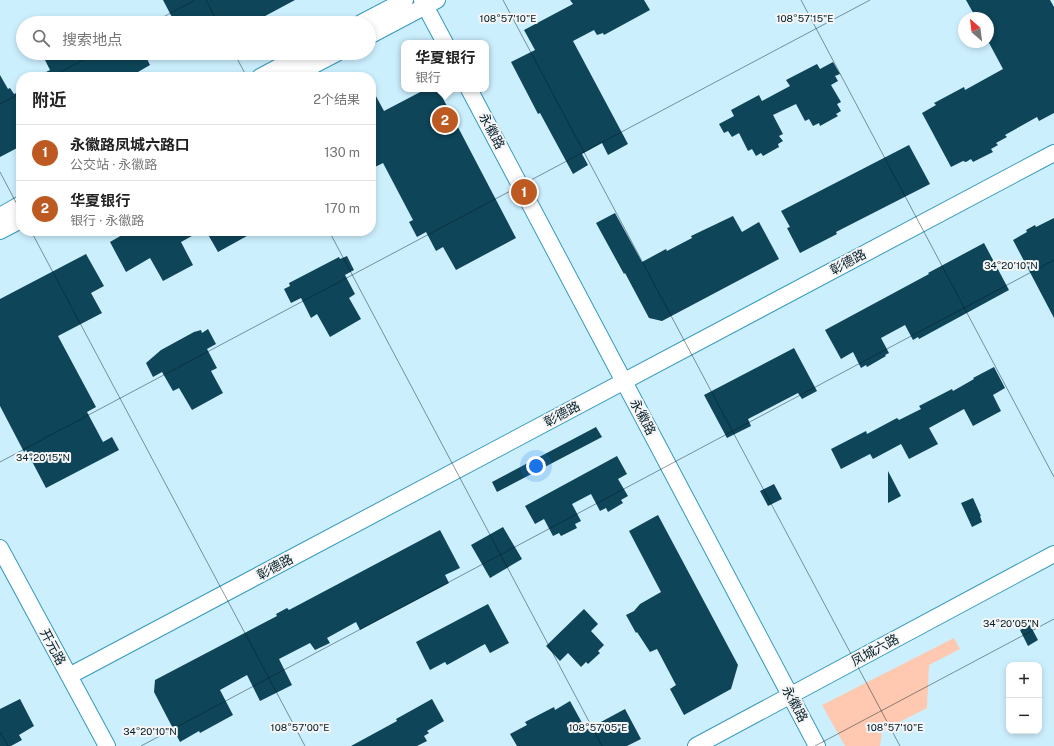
<!DOCTYPE html>
<html lang="zh">
<head>
<meta charset="utf-8">
<style>
	body { margin:0; font-family:"Public Sans","Noto Sans SC",sans-serif; background:#f6f6f6; color:#222 }
	.controls { position:absolute; right:12px; bottom:12px; display:grid; overflow:hidden; border-radius:8px; box-shadow:0 2px 6px #0003 }
	.controls button { width:36px; height:36px; display:grid; place-items:center; padding:0; border:0; border-bottom:1px solid #e0e0e0; background:#fff; color:#222; font:20px sans-serif }
	.compass { position:absolute; left:958px; top:12px; width:36px; height:36px; border-radius:50%; background:#fff; box-shadow:0 2px 6px #0003; rotate:332deg }
	.you { position:absolute; left:536px; top:466px; width:14px; height:14px; margin:-10px; border:3px solid #fff; border-radius:50%; background:#1a73e8; box-shadow:0 0 0 6px #1a73e833 }
	.badge { display:grid; place-items:center; width:26px; height:26px; border-radius:50%; background:#bd5a22; color:#fff; font-size:13px; font-weight:700 }
	.pin { position:absolute; translate:-50% -50%; border:2px solid #fff; box-shadow:0 1px 4px #0006 }
	.popup { position:absolute; left:401px; top:40px; width:88px; height:52px; box-sizing:border-box; display:grid; place-content:center; border-radius:8px; background:#fff; filter:drop-shadow(0 1px 3px #0005); font-size:13px; white-space:nowrap; color:#767676 }
	.popup b { font-size:15px; color:#222 }
	.popup::after { content:''; position:absolute; left:50%; top:100%; margin-left:-8px; border:8px solid transparent; border-top-color:#fff }
	.list { margin:0; padding:0; list-style:none }
	h2 { display:flex; justify-content:space-between; align-items:center; height:52px; margin:0; padding:0 16px; font-size:17px }
	h2 small { font-size:13px; font-weight:400; color:#767676 }
	.list li { display:grid; grid-template-columns:26px 1fr auto; gap:12px; align-items:center; box-sizing:border-box; height:56px; padding:0 16px; border-top:1px solid #e0e0e0 }
	.list b { display:block; font-size:15px; white-space:nowrap }
	.list p { margin:0; font-size:13px; white-space:nowrap; color:#767676 }
	.list em { font-size:13px; font-style:normal; color:#767676 }
	.icon { flex:none; width:22px; height:22px; fill:none; stroke:currentColor; stroke-width:2; stroke-linecap:round; stroke-linejoin:round }
	.map { position:relative; flex:none; width:1054px; height:746px; overflow:hidden }
	.search { position:absolute; background:#fff; box-shadow:0 2px 6px #0003; left:16px; top:16px; width:360px; height:44px; display:flex; align-items:center; gap:10px; box-sizing:border-box; padding:0 14px; border-radius:22px; color:#767676; font-size:15px }
	.panel { position:absolute; background:#fff; box-shadow:0 2px 6px #0003; left:16px; top:72px; width:360px; height:164px; border-radius:16px }
	.map>svg:first-child { display:block }
	.green { fill:#fec9b0 }
	.building { fill:#0e4558 }
	.lines { fill:none; stroke-linecap:round; stroke-linejoin:round }
	.tertiary-casing { stroke:#359abe; stroke-width:18 }
	.tertiary { stroke:#fff; stroke-width:16 }
	.ticks { fill:none; stroke:#001d28; stroke-width:1; stroke-opacity:0.45 }
	.labels { text-anchor:middle; dominant-baseline:central; stroke-width:4; stroke-linejoin:round; paint-order:stroke }
	.street-label { font-size:13px; fill:#001d28; stroke:#f5f5f5 }
	.ticks-label { font-size:10px; text-anchor:middle; fill:#001d28; stroke:#f5f5f5; stroke-width:4; stroke-linejoin:round; paint-order:stroke }
</style>
</head>
<body>
<div class="map">
<svg width="1054" height="746" viewBox="0 0 1054 746">
	<rect width="100%" height="100%" fill="#cceffe"/>
	<path class="green" d="M954,638L960,649L929,665L927,708L882,731L880,746H845L822,705Z"/>
	<path class="building" d="M163,0H295L252,23H175Z
		M570,0H644L650,10L604,35L603,33L597,35L594,30L573,41L628,144L608,155L602,143L582,154L588,165L573,174L540,113L538,114L511,62L535,50L524,30L573,4Z
		M966,0H1050L1054,7V113L1039,121L1037,117L1005,135L1007,137L996,143L998,145L991,149L993,152L973,162L971,159L966,162L963,161L951,167L922,113L936,105L934,103L964,87L965,90L1003,69L988,41V18H976Z
		M52,53H144L150,65L138,72L140,77H36L50,70L44,58Z
		M833,62L840,74L835,76L838,81L831,85L841,102L837,104L841,111L836,114L838,116L820,126L819,123L813,126L809,119L805,121L796,104L773,115L783,134L779,136L783,141L778,144L779,147L763,156L761,153L756,156L752,149L748,151L739,133L732,137L728,131L724,133L719,124L734,116L731,110L759,95L762,101L790,86L786,80L817,64L820,69Z
		M0,75L8,89L10,88L14,94L21,91V146L0,157Z
		M371,87L384,111L426,89H438L516,238L456,270L443,247L436,251L426,232L417,237L409,222L413,220L383,163L371,169Z
		M909,145L930,184L836,232L837,234L800,253L787,228L790,227L781,211Z
		M615,213L642,262L666,249L667,251L692,238L691,236L733,216L742,232L759,222L779,259L662,321L649,318L625,273L624,274L596,223Z
		M1054,218V318L1013,240L1027,232L1026,230L1035,225L1036,227Z
		M129,231H201L181,242L193,265L163,281L150,258L126,272L110,242Z
		M206,231H256L218,252Z
		M984,243L1009,290L919,339L918,337L913,340L905,325L881,338L889,353L885,355L886,356L867,367L866,365L861,368L853,352L841,359L825,330L929,274L928,273Z
		M86,254L104,286L91,293L102,313L58,336L96,407L87,412L103,442L112,437L119,450L46,488L26,450L24,452L0,406V299Z
		M347,256L354,270L345,275L355,294L349,298L361,319L330,337L317,314L311,318L301,298L291,303L284,289L290,286L289,283L339,257L340,259Z
		M208,329L216,344L207,349L217,368L211,371L223,393L192,410L179,388L173,391L162,372L153,377L146,363L161,350L194,332L201,330L202,333Z
		M794,348L817,391L802,399L798,393L748,419L751,426L727,438L704,395Z
		M994,367L1005,388L993,395L1001,411L973,426L964,409L929,428L938,444L909,459L901,444L873,459L870,454L841,469L831,449L866,431L867,434L897,418L899,420L921,409L919,406L952,389L953,391L974,379L973,378Z
		M596,427L602,437L497,492L492,482Z
		M617,456L627,474L618,479L628,496L621,500L623,503L608,512L606,508L600,511L591,494L572,504L581,521L575,524L577,528L561,536L559,533L553,536L544,519L535,524L525,506Z
		M888,471L901,496L888,503Z
		M774,484L782,499L768,506L760,491Z
		M973,498L981,516H980L982,522L972,527L961,503Z
		M658,515L738,665L731,689L684,715L670,689L676,685L657,649L650,652L637,632L636,633L626,615L634,611L640,604L661,592L629,531Z
		M503,527L522,559L490,578L471,545Z
		M440,530L460,568L445,575L449,583L360,630L356,622L327,638L330,643L315,650L310,643L279,659L292,685L260,701L247,675L220,690L233,715L200,733L199,731L180,742L154,692L155,680L277,616L276,614L287,608L289,610Z
		M488,604L509,643L490,653L485,644L447,665L445,662L430,670L416,642Z
		M584,609L598,624L591,631L604,645L598,651L600,653L588,664L586,662L581,667L568,653L560,661L546,646Z
		M1030,625L1038,640L1028,646L1020,630Z
		M20,699L34,726L19,735L22,740L11,746H0V709Z
		M432,699L444,721L427,731L429,733L424,736L427,741L417,746H351L397,721L396,719Z
		M570,701L586,730L625,709L641,739L627,746H517L510,734L527,725L525,722L554,707L555,710Z"/>
	<g class="lines">
		<g class="tertiary-casing">
			<path id="tertiary" d="M422,0L445,43
				M361,23L405,0
				M369,36L437,0
				M260,77L305,53
				M291,77L337,53
				M469,89L817,746
				M0,216L21,204
				M0,231L21,220
				M0,548L107,746
				M69,676L1054,153
				M696,746L1054,554"/>
		</g>
		<use href="#tertiary" class="tertiary"/>
	</g>
	<path class="ticks" d="M206,0L218,23M503,0L900,746M801,0L1054,477M152,23L195,0M234,53L247,77M51,77L96,53M0,104L21,93M0,172L21,212M31,231L305,746M329,231L602,746M0,462L870,0M0,732L8,746M141,746L1054,260M815,746L1054,619"/>
	<g class="labels">
		<g class="street-label">
			<text transform="translate(492 131) rotate(62)">永徽路</text>
			<text transform="translate(848 262) rotate(-28)">彰德路</text>
			<text transform="translate(562 414) rotate(-28)">彰德路</text>
			<text transform="translate(643 417) rotate(62)">永徽路</text>
			<text transform="translate(275 567) rotate(-28)">彰德路</text>
			<text transform="translate(53 647) rotate(62)">开元路</text>
			<text transform="translate(875 650) rotate(-28)">凤城六路</text>
			<text transform="translate(795 704) rotate(62)">永徽路</text>
		</g>
	</g>
	<g class="ticks-label">
		<text x="508" y="22">108°57'10"E</text>
		<text x="805" y="22">108°57'15"E</text>
		<text x="1011" y="269">34°20'10"N</text>
		<text x="43" y="461">34°20'15"N</text>
		<text x="1011" y="627">34°20'05"N</text>
		<text x="300" y="731">108°57'00"E</text>
		<text x="598" y="731">108°57'05"E</text>
		<text x="895" y="731">108°57'10"E</text>
		<text x="150" y="735">34°20'10"N</text>
	</g>
</svg>
<div class="controls">
<button>+</button>
<button>−</button>
</div>
<svg class="compass" viewBox="-18 -18 36 36"><path d="M0-13l5 13h-10z" fill="#e53935"/><path d="M0 13l5-13h-10z" fill="#767676"/></svg>
<div class="you"></div>
<div class="pin badge" style="left:524px;top:192px">1</div>
<div class="pin badge" style="left:445px;top:120px">2</div>
<div class="popup"><b>华夏银行</b>银行</div>
<div class="search"><svg class="icon" aria-label="search" viewBox="0 0 24 24"><circle cx="10" cy="10" r="6"/><path d="M15 15l6 6"/></svg>搜索地点</div>
<section class="panel">
<h2>附近<small>2个结果</small></h2>
<ul class="list">
<li><span class="badge">1</span><div><b>永徽路凤城六路口</b><p>公交站 · 永徽路</p></div><em>130 m</em></li>
<li><span class="badge">2</span><div><b>华夏银行</b><p>银行 · 永徽路</p></div><em>170 m</em></li>
</ul>
</section>
</div>
</body>
</html>
